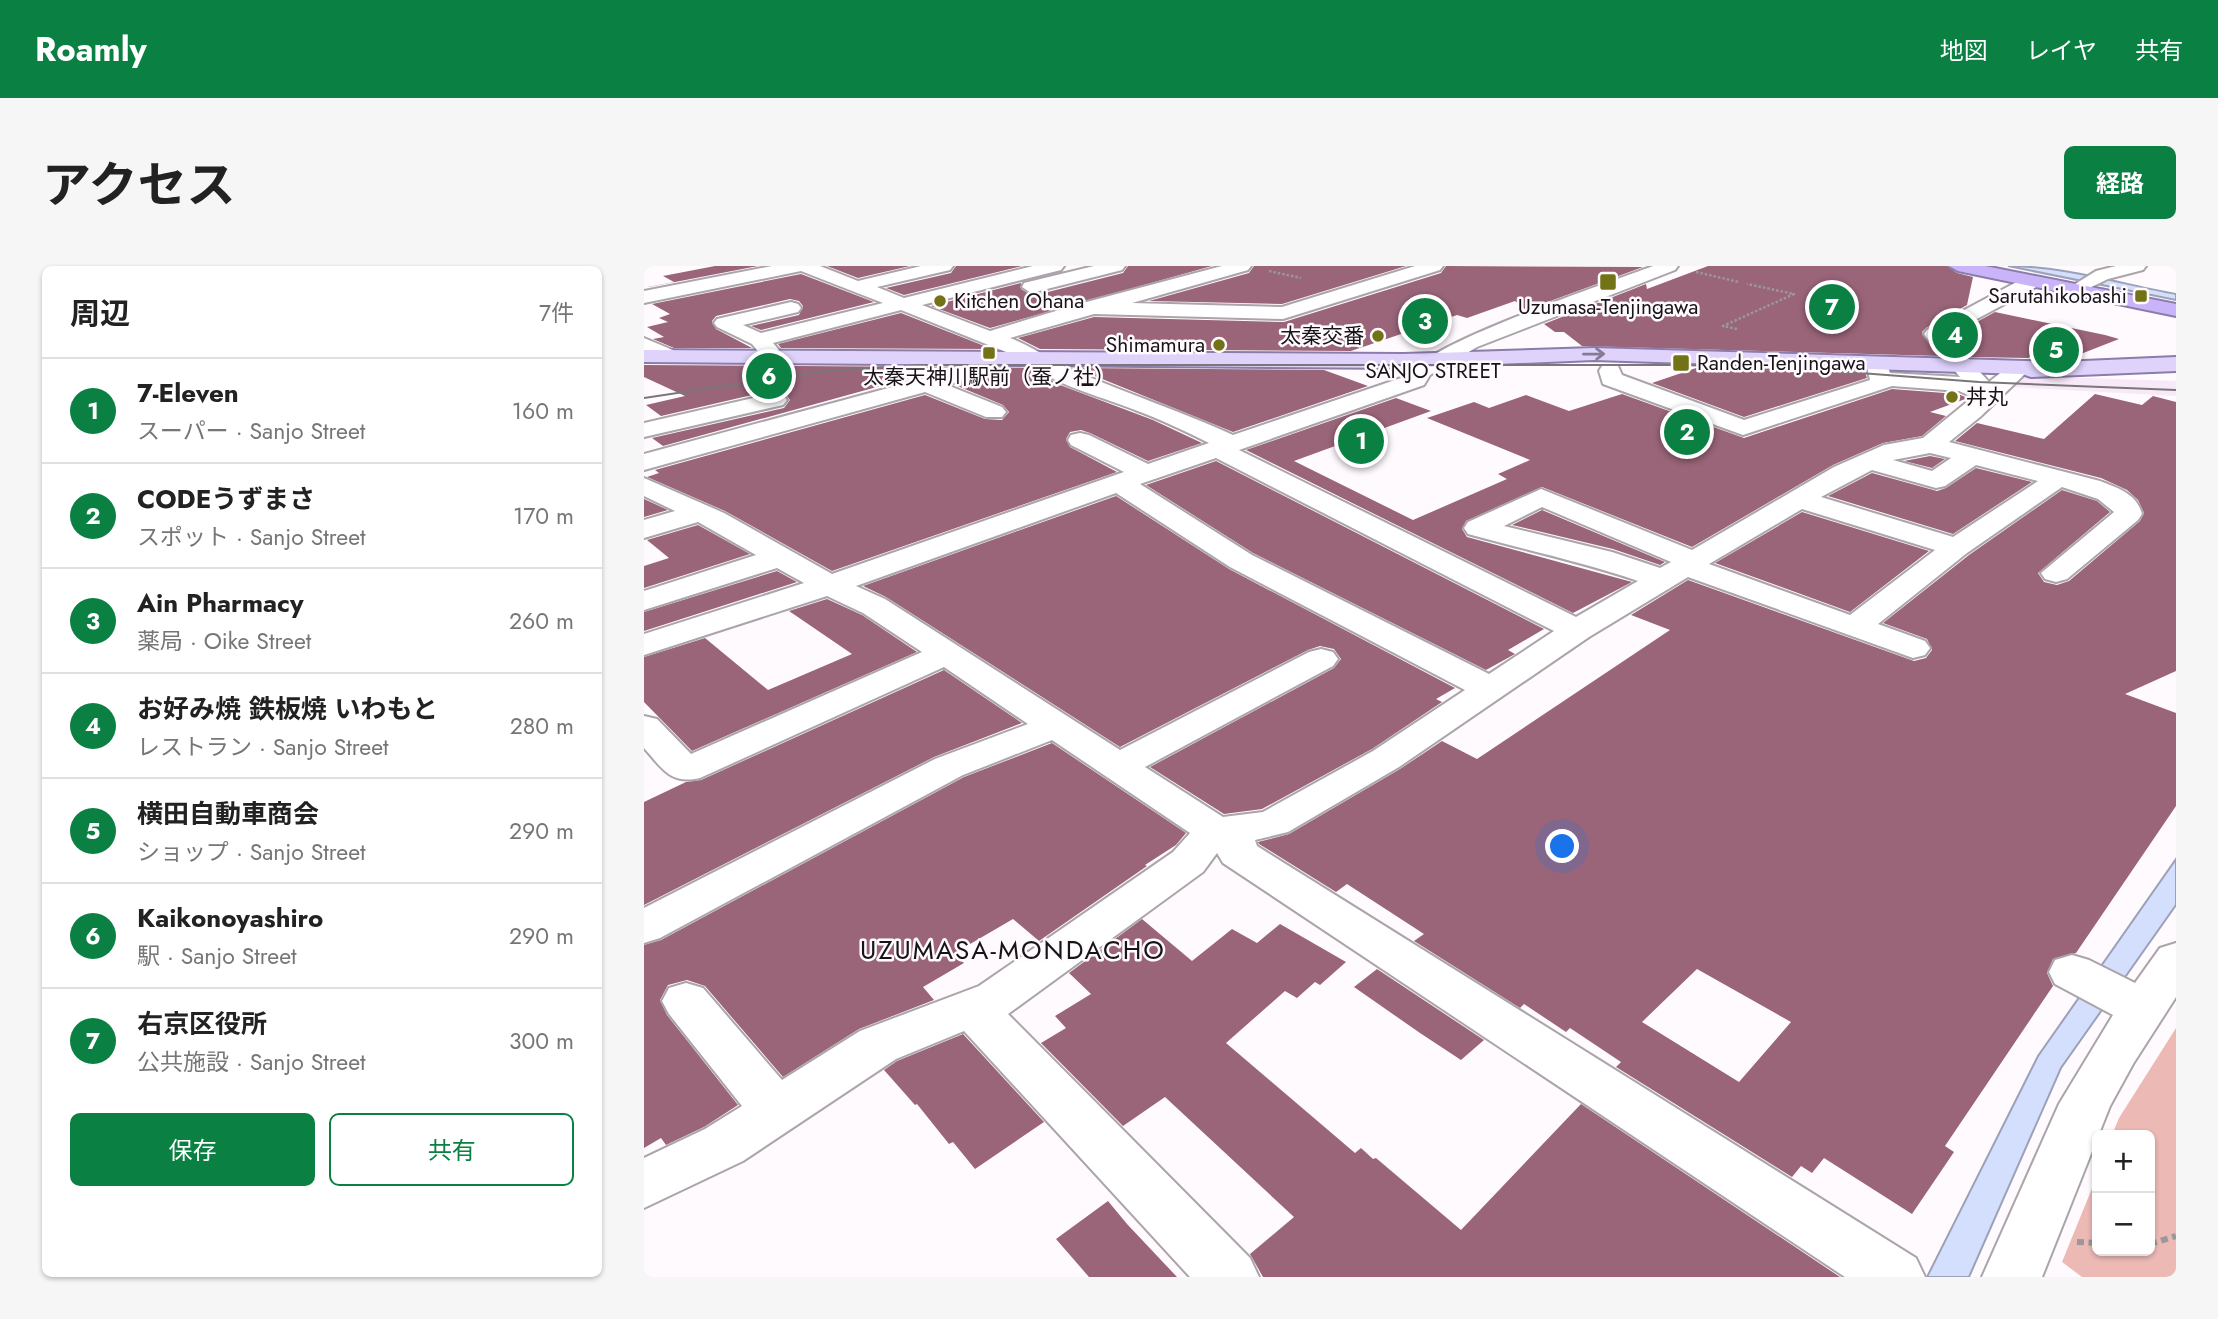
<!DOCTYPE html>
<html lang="ja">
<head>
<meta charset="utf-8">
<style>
	body { margin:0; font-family:Jost,"Noto Sans JP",sans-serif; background:#f6f6f6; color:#222 }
	.controls { position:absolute; right:21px; bottom:21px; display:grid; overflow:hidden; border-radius:10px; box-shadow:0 2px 5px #0004 }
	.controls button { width:63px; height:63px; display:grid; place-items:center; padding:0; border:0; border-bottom:2px solid #e0e0e0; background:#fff; color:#222; font:35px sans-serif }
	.you { position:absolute; left:919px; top:581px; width:24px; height:24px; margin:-18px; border:5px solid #fff; border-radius:50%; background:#1a73e8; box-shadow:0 0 0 10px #1a73e833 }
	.badge { display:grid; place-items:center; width:46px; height:46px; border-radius:50%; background:#0b8043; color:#fff; font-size:23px; font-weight:700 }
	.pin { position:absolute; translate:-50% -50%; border:4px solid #fff; box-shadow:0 2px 7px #0006 }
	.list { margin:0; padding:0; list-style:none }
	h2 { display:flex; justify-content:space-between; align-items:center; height:91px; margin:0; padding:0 28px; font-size:30px }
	h2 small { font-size:23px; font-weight:400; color:#767676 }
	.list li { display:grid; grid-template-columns:46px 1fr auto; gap:21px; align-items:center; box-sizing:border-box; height:105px; padding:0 28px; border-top:2px solid #e0e0e0 }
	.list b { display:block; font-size:26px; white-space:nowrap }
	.list p { margin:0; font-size:23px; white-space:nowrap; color:#767676 }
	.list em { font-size:23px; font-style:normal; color:#767676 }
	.actions { display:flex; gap:14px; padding:21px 28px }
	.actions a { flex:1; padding:16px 0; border:2px solid #0b8043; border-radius:10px; text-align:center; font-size:24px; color:#0b8043 }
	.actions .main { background:#0b8043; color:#fff }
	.map { position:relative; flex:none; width:1532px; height:1011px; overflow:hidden; border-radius:10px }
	header { display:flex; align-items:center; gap:42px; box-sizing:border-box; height:98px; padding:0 35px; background:#0b8043; color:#fff }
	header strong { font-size:33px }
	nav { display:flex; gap:38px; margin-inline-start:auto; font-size:24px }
	.intro { display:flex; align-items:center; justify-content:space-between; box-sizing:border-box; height:168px; padding:0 42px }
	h1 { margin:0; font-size:49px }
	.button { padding:18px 32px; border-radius:10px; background:#0b8043; color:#fff; font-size:24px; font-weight:700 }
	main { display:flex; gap:42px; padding:0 42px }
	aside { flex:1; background:#fff; border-radius:10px; box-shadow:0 2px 5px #0004 }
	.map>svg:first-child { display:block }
	.built { fill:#f7e9f7 }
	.green { fill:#ecb9b5 }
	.water { fill:#d4defd; stroke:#9ba1b8; stroke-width:2 }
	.building { fill:#9a6579; fill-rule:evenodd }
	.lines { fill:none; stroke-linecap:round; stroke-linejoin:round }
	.minor-casing { stroke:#aba4ab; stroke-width:4 }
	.major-casing { stroke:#8b7caa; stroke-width:4 }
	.highway-casing { stroke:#8b7caa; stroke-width:4 }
	.path-far1 { stroke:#9b979b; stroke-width:2.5; stroke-dasharray:2.5 2; stroke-linecap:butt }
	.path { stroke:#9b979b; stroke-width:6; stroke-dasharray:7 4.5; stroke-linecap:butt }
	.minor { fill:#fff; fill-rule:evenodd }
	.major { fill:#dfd2fb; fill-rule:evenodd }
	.highway { fill:#cab4f9; fill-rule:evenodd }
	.tram { stroke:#7a767a; stroke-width:2 }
	.oneway { stroke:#857c94 }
	.poi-dot { fill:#727217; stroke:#fffafe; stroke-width:2.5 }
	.labels { text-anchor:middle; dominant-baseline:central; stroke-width:5; stroke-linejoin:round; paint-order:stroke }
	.far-poi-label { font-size:21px; fill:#171417; stroke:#fffafe; text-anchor:end }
	.far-street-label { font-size:21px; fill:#171417; stroke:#fffafe }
	.neighbourhood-label { font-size:26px; letter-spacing:2px; fill:#171417; stroke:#fffafe }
</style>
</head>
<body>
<header>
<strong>Roamly</strong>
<nav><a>地図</a><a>レイヤ</a><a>共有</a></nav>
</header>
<div class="intro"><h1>アクセス</h1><a class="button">経路</a></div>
<main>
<aside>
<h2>周辺<small>7件</small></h2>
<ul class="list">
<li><span class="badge">1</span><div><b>7-Eleven</b><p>スーパー · Sanjo Street</p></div><em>160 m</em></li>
<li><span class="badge">2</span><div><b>CODEうずまさ</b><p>スポット · Sanjo Street</p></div><em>170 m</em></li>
<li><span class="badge">3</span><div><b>Ain Pharmacy</b><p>薬局 · Oike Street</p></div><em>260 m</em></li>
<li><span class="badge">4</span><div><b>お好み焼 鉄板焼 いわもと</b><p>レストラン · Sanjo Street</p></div><em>280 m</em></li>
<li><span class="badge">5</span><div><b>横田自動車商会</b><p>ショップ · Sanjo Street</p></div><em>290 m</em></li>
<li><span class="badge">6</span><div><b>Kaikonoyashiro</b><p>駅 · Sanjo Street</p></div><em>290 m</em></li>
<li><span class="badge">7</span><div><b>右京区役所</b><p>公共施設 · Sanjo Street</p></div><em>300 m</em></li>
</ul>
<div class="actions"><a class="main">保存</a><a>共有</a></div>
</aside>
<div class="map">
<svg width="1532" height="1011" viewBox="0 0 1532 1011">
	<rect width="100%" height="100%" fill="#fffafe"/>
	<path class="built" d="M1378,110L1532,115V130L1365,121Z"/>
	<path class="green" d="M1532,762V1011H1438L1418,996L1453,910V985H1506V869H1468L1475,852Z"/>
	<path class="water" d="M1364,0C1420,0 1477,18 1532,28V34Z
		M1532,593V639L1417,802L1325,1011H1283L1394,790Z"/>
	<path class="building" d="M71,0H114L5,21H4L30,16L19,10Z
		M183,0H266L214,12Z
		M312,0H378L260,29L242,22L307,7Z
		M484,0H568L346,62L287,40L377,17V23L388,30L479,7Z
		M610,0H762L638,38L505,35L605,7Z
		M802,0L999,1L882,44L871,35L823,52L813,49L707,85L396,83L374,72L450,51L640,56L797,7Z
		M1064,0H1303L1313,7L1329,11L1323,39L1282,62L1278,66L1295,90L938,80L920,66H911L900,58L1002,18L1003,23Z
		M157,8L230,36L117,64L107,60L155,49L159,40L155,35L146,33L72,50L68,55L72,63L108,82H30L9,73L20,71L3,61L24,56L15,52L26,48L8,38Z
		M1351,46L1461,69L1475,73L1424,93L1390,89L1384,92L1326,91L1307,70Z
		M257,47L348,83L137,82L134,78Z
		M0,99L305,101L19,180L8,172L140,142L146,134L140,126L130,124L17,150L2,139L41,130L0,111Z
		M1058,100L1221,106L1223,112L1100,151L1008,117Z
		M351,101L385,102L416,119L509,154L558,177L504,195L446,167L437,164L426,166L422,173L426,181L473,206L188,305L81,245L3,211L15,207L11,204L281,129L341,153L358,154L365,146L359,139L311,119L343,110Z
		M431,102L680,104L724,120L589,166Z
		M1248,123L1314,128L1324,132L1286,146L1302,150L1278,170L1239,177L1189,199L1048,281L898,221L822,255L818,263L823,271L988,316L929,347L602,184L752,132L787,145L650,195L769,254L863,213L854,208L886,194L783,152L830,136L845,142L882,129L925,145L978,128L1100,172Z
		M1451,128L1498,139L1509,130L1532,136V405L1481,428L1532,447V540L1432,687L1409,693L1403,707L1409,720L1301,880L1310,886L1268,948L1180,892L1168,907L1157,900L1148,911L972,801L977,796L926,762L922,766L880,738L876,742L770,675L780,668L703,618L692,626L615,578L614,576L645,568L756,503L798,475L833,493L1026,364L987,349L1044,314L1270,395L1282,392L1288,384L1283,373L1239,357L1325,289L1418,224L1453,235L1466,246L1394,307L1400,316L1413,319L1425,315L1496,255L1500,247L1494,234L1483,224L1457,212L1311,175L1333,157L1400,173ZM1053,703L1147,756L1095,816L998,756Z
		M1286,190L1301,193L1288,202L1260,195Z
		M572,195L900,363L864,384L871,388L842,404L609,287L502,219Z
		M1332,202L1388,216L1309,268L1184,230L1228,207L1293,225L1302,222Z
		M472,230L585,303L811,422L792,433L798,436L728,483L618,543L580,548L506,501L690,402L697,393L690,383L676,380L664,384L476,481L242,331L219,320Z
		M0,233L24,244L0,251Z
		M898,244L1021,296L1016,299L969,283L868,259Z
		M1158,246L1285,285L1206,346L1071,297Z
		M54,259L106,288L0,322V300L25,292L3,274Z
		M133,305L153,316L0,365V346Z
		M183,333L218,349L273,386L48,485L0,436V391L61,372L124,424L208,388L145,345Z
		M300,404L378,457L290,491L0,639V536L42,516L57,514Z
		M408,477L542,567L532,579L501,599L503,600L395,675L369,653L309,688L320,697L279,721L290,734L215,763L139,811L61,720L43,714L24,719L16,734L23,749L94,839L60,861L22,879L17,872L0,882V679L17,674L320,511Z
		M498,653L548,695L588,663L613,677L636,658L702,696L676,719L671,716L653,732L641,725L582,777L711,887L717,882L729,893L732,892L817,964L937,838L1196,1011H619L606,988L650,951L521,831L479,860L397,777L422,762L411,750L447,728L425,707Z
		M733,703L840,774L817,794L776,767L710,721Z
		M319,768L400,856L331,903L309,876L305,878L273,838L271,839L240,804L253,795Z
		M464,935L483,958L533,1011H445L412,973Z"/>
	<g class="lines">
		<g class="minor-casing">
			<path id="minor" d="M128,0H176L214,15L277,0H309L306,4L233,21L260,32L389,0H420L417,4L278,39L346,65L435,38L578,0H607L604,4L488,37L638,41L771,0H799L796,4L639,53L450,48L366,72C390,81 409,96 433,106C485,128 538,146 589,169L763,110C782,77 965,17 1009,0H1034L1031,4L833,81L786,109L780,119L595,184L932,351L994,315C939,296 881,284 824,268L820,262L824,256L897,223L1048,284L1190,201L1240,179L1279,172L1329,131L1315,125L1248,120L1099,169L959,118L955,105L958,100H974L978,109L1100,154L1226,114L1222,97L1225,92H1241L1246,107L1316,111L1283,72L1280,68L1283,64L1382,11H1396L1398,15L1396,19L1303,69L1345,116L1365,100H1381L1384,105L1336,151L1305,176L1456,215C1474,222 1493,228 1498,248L1494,254L1423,313L1412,316L1401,313L1397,307L1470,246L1454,233L1418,221L1323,287L1234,358L1281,375L1286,382L1281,389L1269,392L1044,311L945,371L755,501L644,566L611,574L613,580L1272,992L1281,1011H1201L579,597L573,587L559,606L364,748L606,992L615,1011H546L320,765L252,793L99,895L0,942V892L61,863L98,840L25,748L18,735L25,722L42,717L59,722L138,814L216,765L335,720L529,586L546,567L408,474L319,509L16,672L0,677V642L291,493L384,458L300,401L56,512C26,519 18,502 0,482V450L13,453L47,488L278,386L219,347L183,330L0,389V368L160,317L133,302L0,344V325L112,289L54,256L0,272V254L31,245L0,230V212L80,247L188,308L480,206L427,179L424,174L427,169L436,167L445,169L504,198L565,177C541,165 516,153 491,144C453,129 408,119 377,92L257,44L129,77L135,84L127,96H111L108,91L113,84L108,78L73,61L70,57L73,53L147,36L154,38L157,42L154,46L99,59L117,67L239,37L157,5L0,37V25ZM1286,187L1307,192L1288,205L1249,194ZM572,192L910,365L845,408L608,289L496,218ZM1332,199L1394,215L1309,271L1177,231L1228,204L1292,222L1301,220ZM472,227L586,301L821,424L729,485L619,546L579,551L501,501L689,400L694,393L689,386L677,383L665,386L476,484L241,333L212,320ZM898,241L1027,296L1016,302L968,286L860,260ZM1158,243L1291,284L1206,349L1065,298Z
				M450,0H481L478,4L387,27L378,21L380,17Z
				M1472,0H1502L1499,4L1464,13L1437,26L1428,20L1452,5Z
				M0,72L31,85L34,90L31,95H15L0,86Z
				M346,86L354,87L357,92L342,107L303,119L358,141L362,146L358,151H342L281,126L0,204V188L274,114L326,97L338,87Z
				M131,127L139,129L143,134L139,139L0,171V157Z
				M1532,677V731L1489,798L1466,840L1398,1011H1338L1415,838L1469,749L1411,718L1405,706L1411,694L1428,689L1445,694L1491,717L1516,682Z"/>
		</g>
		<g class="major-casing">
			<path id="major" d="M950,82L1417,96L1532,91V105L1387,111L1378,108L950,94L759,102L0,96V84L759,88Z"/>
		</g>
		<g class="highway-casing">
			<path id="highway" d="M1305,0H1341L1532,38V50L1314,5Z"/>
		</g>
		<path class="path-far1" d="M625,5L657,12
			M1052,6L1095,16
			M1093,63L1079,60L1150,28L1103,18"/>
		<path class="path" d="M1433,976L1453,977
			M1506,978L1532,970"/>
		<use href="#minor" class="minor"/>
		<use href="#major" class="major"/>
		<use href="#highway" class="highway"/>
		<path class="tram" d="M0,132L181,105L274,99H1037L1150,102L1335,116L1532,124"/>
	</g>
	<defs><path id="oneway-shaft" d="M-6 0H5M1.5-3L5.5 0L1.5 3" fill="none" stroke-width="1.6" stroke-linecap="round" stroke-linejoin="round" transform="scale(1.75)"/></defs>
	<use class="oneway" href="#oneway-shaft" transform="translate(950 88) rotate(-1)"/>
	<g class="poi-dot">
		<rect x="955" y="7" width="18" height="18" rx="3.5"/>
		<rect x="1490" y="23" width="14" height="14" rx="3.5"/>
		<circle cx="296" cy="35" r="7"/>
		<circle cx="734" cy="70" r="7"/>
		<circle cx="575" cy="79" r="7"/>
		<rect x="338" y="80" width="14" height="14" rx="3.5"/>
		<rect x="1028" y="88" width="18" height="18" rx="3.5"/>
		<circle cx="1308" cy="131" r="7"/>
	</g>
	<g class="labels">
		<g class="far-poi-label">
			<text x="1483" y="30">Sarutahikobashi</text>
			<text x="310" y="35" text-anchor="start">Kitchen Ohana</text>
			<text x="964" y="41" text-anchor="middle">Uzumasa-Tenjingawa</text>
			<text x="720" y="70">太秦交番</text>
			<text x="561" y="79">Shimamura</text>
			<text x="1053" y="97" text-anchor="start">Randen-Tenjingawa</text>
			<text x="345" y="111" text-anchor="middle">太秦天神川駅前（蚕ノ社）</text>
			<text x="1322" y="131" text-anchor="start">丼丸</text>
		</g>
		<g class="far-street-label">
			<text x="789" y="105">SANJO STREET</text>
		</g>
		<g class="neighbourhood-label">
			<text x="369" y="684">UZUMASA-MONDACHO</text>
		</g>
	</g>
</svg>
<div class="controls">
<button>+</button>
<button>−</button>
</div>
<div class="you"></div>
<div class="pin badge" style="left:717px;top:175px">1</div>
<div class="pin badge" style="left:1043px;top:166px">2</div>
<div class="pin badge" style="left:781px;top:55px">3</div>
<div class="pin badge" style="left:1311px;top:69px">4</div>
<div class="pin badge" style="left:1412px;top:84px">5</div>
<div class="pin badge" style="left:125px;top:110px">6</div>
<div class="pin badge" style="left:1188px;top:41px">7</div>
</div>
</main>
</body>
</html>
